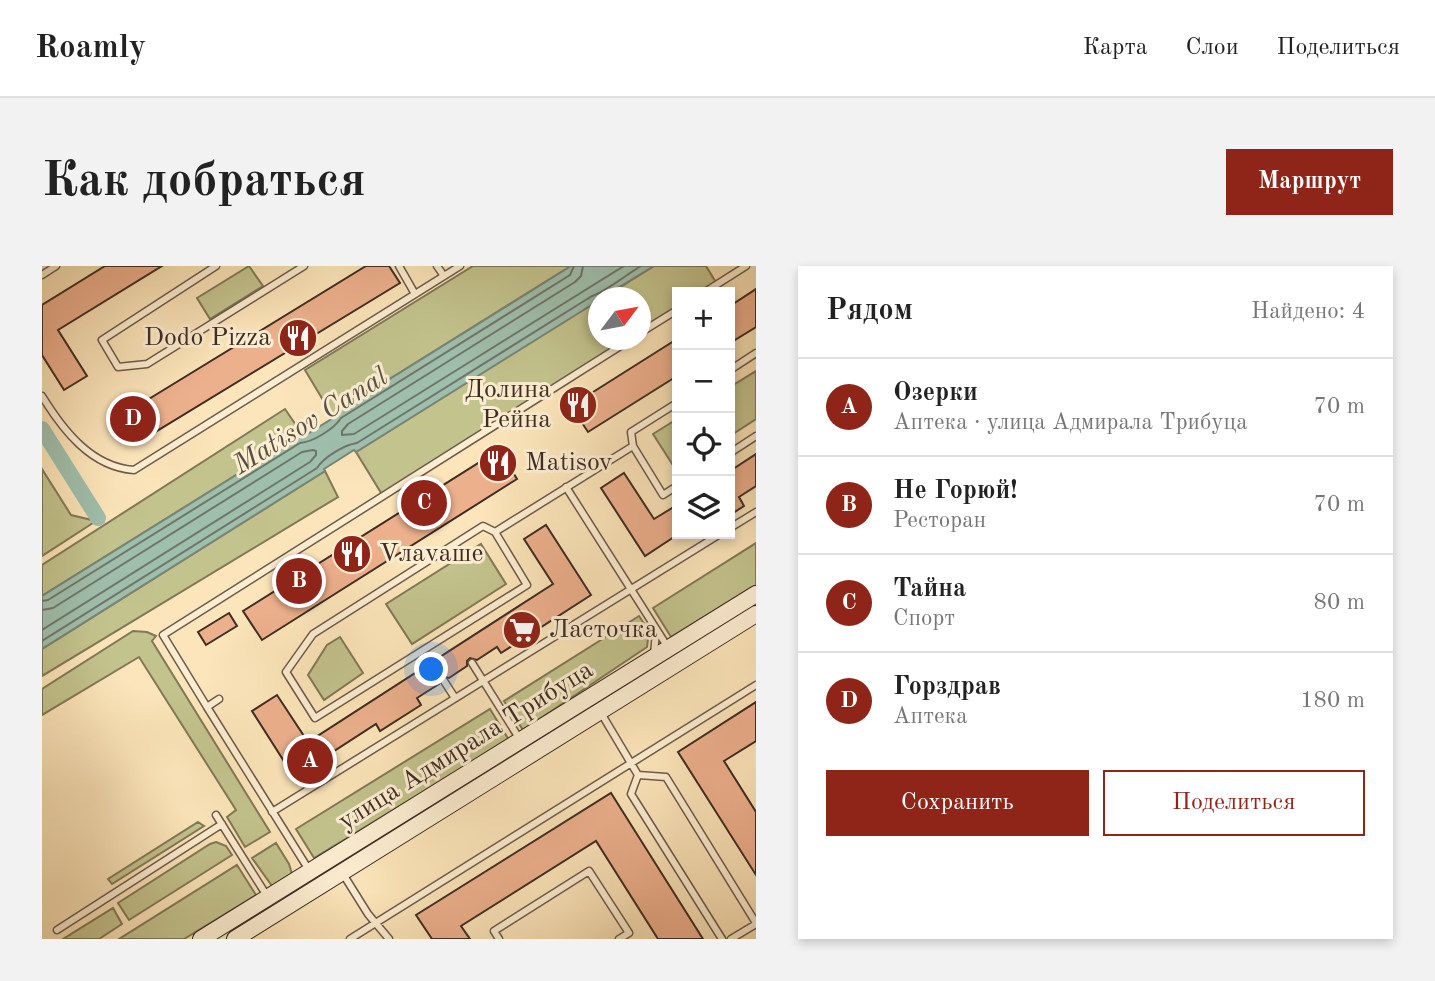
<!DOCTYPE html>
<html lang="ru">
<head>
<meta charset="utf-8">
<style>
	body { margin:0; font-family:"Old Standard TT",serif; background:#f2f2f2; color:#222 }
	.controls { position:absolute; right:21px; top:21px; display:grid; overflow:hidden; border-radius:0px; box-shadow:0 4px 10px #0003 }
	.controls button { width:63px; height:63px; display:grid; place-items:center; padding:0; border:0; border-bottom:2px solid #e0e0e0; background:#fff; color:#222; font:35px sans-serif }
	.compass { position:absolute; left:546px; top:21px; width:63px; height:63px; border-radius:50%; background:#fff; box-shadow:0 4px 10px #0003; rotate:58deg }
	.you { position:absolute; left:390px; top:404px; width:24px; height:24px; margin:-18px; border:5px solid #fff; border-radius:50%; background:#1a73e8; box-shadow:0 0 0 10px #1a73e833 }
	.badge { display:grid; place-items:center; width:46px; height:46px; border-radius:50%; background:#8f2418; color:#fff; font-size:23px; font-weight:700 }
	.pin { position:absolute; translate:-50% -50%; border:4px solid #fff; box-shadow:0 2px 7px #0006 }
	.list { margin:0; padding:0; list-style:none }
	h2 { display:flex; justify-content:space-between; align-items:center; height:91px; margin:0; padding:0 28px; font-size:30px }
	h2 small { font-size:23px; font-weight:400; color:#767676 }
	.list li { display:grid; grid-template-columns:46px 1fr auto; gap:21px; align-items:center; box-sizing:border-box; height:98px; padding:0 28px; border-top:2px solid #e0e0e0 }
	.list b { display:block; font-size:26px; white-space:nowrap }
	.list p { margin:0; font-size:23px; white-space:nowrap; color:#767676 }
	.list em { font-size:23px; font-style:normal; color:#767676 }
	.actions { display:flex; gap:14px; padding:21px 28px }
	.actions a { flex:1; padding:16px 0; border:2px solid #8f2418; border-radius:0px; text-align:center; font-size:24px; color:#8f2418 }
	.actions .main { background:#8f2418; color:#fff }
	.icon { flex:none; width:38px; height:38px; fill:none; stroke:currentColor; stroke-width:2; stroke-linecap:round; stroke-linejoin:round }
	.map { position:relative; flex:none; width:714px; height:673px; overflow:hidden; border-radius:0px }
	header { display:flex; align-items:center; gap:42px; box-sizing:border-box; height:98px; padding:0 35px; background:#fff; border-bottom:2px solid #e0e0e0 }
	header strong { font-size:33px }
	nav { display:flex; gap:38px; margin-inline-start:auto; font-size:24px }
	.intro { display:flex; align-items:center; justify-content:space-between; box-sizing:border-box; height:168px; padding:0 42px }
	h1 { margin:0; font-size:49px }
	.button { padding:18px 32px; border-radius:0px; background:#8f2418; color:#fff; font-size:24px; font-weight:700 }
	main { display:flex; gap:42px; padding:0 42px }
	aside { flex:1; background:#fff; border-radius:0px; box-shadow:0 4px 10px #0003 }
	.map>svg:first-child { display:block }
	.green { fill:#c3c38d; stroke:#807858; stroke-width:2 }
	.water { fill:#9fbfad; stroke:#788476; stroke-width:2 }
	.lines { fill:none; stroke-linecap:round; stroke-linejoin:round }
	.shore { stroke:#6e7668; stroke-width:2 }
	.canal { stroke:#9fbfad; stroke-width:16 }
	.building { fill:#edb08d; stroke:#3e2c23; stroke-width:2 }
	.lane-casing { stroke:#6e5a49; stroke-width:9 }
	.secondary-casing { stroke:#3e2c23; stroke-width:18 }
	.lane { stroke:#fdeed2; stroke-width:6 }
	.secondary { stroke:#fdeed2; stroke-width:16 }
	.labels { text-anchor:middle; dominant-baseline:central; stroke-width:6; stroke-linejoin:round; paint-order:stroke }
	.poi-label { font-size:26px; fill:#3e2c23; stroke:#fdeed2; text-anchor:start }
	.street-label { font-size:26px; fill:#3e2c23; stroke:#fdeed2 }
	.water-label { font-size:28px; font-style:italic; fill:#565146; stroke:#fdeed2 }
</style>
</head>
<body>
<header>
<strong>Roamly</strong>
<nav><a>Карта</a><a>Слои</a><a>Поделиться</a></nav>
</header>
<div class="intro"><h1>Как добраться</h1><a class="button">Маршрут</a></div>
<main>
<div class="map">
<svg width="714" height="673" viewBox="0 0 714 673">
	<rect width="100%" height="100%" fill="#fce5ba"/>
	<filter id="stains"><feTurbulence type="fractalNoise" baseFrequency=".00286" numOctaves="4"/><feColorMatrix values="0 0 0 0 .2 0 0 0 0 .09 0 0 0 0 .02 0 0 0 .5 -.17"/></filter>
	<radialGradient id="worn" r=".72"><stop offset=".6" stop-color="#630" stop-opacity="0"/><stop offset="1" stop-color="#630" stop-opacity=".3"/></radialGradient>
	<path class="green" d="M207,0L221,20L168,53L155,32Z
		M431,0H529L290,149L263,104Z
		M612,0H664L675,18L663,26H635V44L599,67L598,32H561Z
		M556,34V74H588L341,230L314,186Z
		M714,105V153L688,170V121Z
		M243,143L260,168L0,330V299Z
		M635,153V203L634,204L611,168Z
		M0,203L29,249L54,255L0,290Z
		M283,205L296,231L0,410V383Z
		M714,277V319L629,371L611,342Z
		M439,278L464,318L370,378L344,338Z
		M597,350L607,365L605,381L481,464L462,435Z
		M91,365L105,366L114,370L110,375L228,566L203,581L185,551L194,544L97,391L0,449V423Z
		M298,371L321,407L282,434L266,409L285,379Z
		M448,443L467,474L272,592L254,563Z
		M156,556L162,560L70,618L66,613Z
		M174,576L184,580L190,589L87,654L76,637L168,578Z
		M234,577L247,598L250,608L230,620L210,592Z
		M195,599L214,629L142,673H77Z
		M71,642L80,658L57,673H21Z"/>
	<path class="water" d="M529,0H612L561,31L556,32V35L314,186L312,184L282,203L283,205L0,383V330L260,168L262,170L291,152L290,149Z"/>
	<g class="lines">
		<path class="shore" d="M541,0L539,10L533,16L306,158L300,165V169L312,168L582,0
			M0,335L6,334L258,177C271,176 292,163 299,152L528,9L532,0
			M0,344L11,342L260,186L271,184L274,185V189L268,196L0,364
			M0,375L275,202C282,191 302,179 315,177L550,30C560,28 587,7 599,0"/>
		<path class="canal" d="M0,163L56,252"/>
	</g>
	<path class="building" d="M63,0H120L16,64L45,110L22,124L0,89V39Z
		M324,0H347L358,17L100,174L84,147Z
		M714,23V61L688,77V40Z
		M635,73V110L546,166L529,140Z
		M457,184L475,213L220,374L201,345Z
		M714,188V220L697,231L702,240L688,249V205Z
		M582,207L612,253L635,239V269L603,290L559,222Z
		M504,259L549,329L459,387L455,381L435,394L428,392L425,395V400L407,412L400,410L397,413V418L375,432L379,439L338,465L334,458L252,511L210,445L235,429L266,476L511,318L482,273Z
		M187,347L195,360L164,379L156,366Z
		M714,436V475L682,495L714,546V609L636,486Z
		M569,527L661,673H616L554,575L419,660L428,673H390L374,649Z"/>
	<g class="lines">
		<g class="lane-casing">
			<path id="lane" d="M174,0L60,74L76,101L105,98L262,0
				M357,0L373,28
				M395,0L402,10
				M0,9L14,0
				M663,26L704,0
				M598,67L635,44
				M688,104L714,87
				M0,130C21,164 49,201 92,204L418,0
				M635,137L589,166L591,180L621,229L635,220
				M688,187L714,170
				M524,221L625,380
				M441,260L453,266L485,319L273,452L244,406L271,368Z
				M688,262L714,246
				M453,266L591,180
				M612,389L614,365
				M430,397L477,472
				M402,415L413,432
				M177,433L165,441L267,604
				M165,441L121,369L588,74
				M559,447L596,509L589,528L680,673
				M596,509L624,511L714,657
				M230,546L678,268
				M174,549L225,630
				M301,608L326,648L347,673
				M15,664L180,558
				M308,673L714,419
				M457,673L452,665L547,605L587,667L577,673
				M689,673L714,658"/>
		</g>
		<g class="secondary-casing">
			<path id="secondary" d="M159,673L714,328
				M193,673L714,348"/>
		</g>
		<use href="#lane" class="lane"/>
		<use href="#secondary" class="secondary"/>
	</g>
	<defs>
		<g id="restaurant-disc" transform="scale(2.0125)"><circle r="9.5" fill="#8f2418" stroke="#fdeed2"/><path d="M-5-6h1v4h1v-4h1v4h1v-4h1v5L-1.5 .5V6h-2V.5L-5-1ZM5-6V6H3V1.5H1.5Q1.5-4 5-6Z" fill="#fff"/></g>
		<g id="supermarket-disc" transform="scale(2.0125)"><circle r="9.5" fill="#8f2418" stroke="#fdeed2"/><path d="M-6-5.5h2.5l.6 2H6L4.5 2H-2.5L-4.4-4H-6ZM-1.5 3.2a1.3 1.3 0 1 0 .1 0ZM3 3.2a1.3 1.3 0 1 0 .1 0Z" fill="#fff"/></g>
	</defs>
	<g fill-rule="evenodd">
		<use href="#restaurant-disc" x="256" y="72"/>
		<use href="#restaurant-disc" x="536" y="139"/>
		<use href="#restaurant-disc" x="456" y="197"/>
		<use href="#restaurant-disc" x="310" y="288"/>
		<use href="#supermarket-disc" x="480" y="364"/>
	</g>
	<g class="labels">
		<g class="poi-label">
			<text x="229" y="72" text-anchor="end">Dodo Pizza</text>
			<text x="509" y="124" text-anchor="end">Долина<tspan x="509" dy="30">Рейна</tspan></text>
			<text x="483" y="197">Matisov</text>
			<text x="337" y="288">Vлаvаше</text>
			<text x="507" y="364">Ласточка</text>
		</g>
		<g class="street-label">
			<text transform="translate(424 480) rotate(-32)">улица Адмирала Трибуца</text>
		</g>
		<g class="water-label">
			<text transform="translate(269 156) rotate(-32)">Matisov Canal</text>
		</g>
	</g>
	<rect width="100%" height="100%" filter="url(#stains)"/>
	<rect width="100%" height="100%" fill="url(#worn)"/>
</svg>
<div class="controls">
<button>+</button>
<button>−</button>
<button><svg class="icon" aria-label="locate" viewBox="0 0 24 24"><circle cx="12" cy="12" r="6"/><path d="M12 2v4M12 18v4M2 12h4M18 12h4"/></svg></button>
<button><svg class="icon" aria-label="layers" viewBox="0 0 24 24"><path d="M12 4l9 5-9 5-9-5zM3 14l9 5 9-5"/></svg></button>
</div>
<svg class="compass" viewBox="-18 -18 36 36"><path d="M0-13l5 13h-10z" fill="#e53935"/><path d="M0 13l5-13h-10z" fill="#767676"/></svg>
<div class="you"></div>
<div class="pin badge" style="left:268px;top:495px">A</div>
<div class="pin badge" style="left:257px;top:315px">B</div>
<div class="pin badge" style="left:382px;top:237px">C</div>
<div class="pin badge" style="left:91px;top:153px">D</div>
</div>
<aside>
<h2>Рядом<small>Найдено: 4</small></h2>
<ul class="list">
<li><span class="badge">A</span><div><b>Озерки</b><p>Аптека · улица Адмирала Трибуца</p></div><em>70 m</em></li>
<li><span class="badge">B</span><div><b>Не Горюй!</b><p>Ресторан</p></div><em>70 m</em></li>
<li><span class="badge">C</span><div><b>Тайна</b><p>Спорт</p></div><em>80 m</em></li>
<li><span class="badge">D</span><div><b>Горздрав</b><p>Аптека</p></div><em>180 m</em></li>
</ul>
<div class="actions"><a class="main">Сохранить</a><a>Поделиться</a></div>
</aside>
</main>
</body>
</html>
